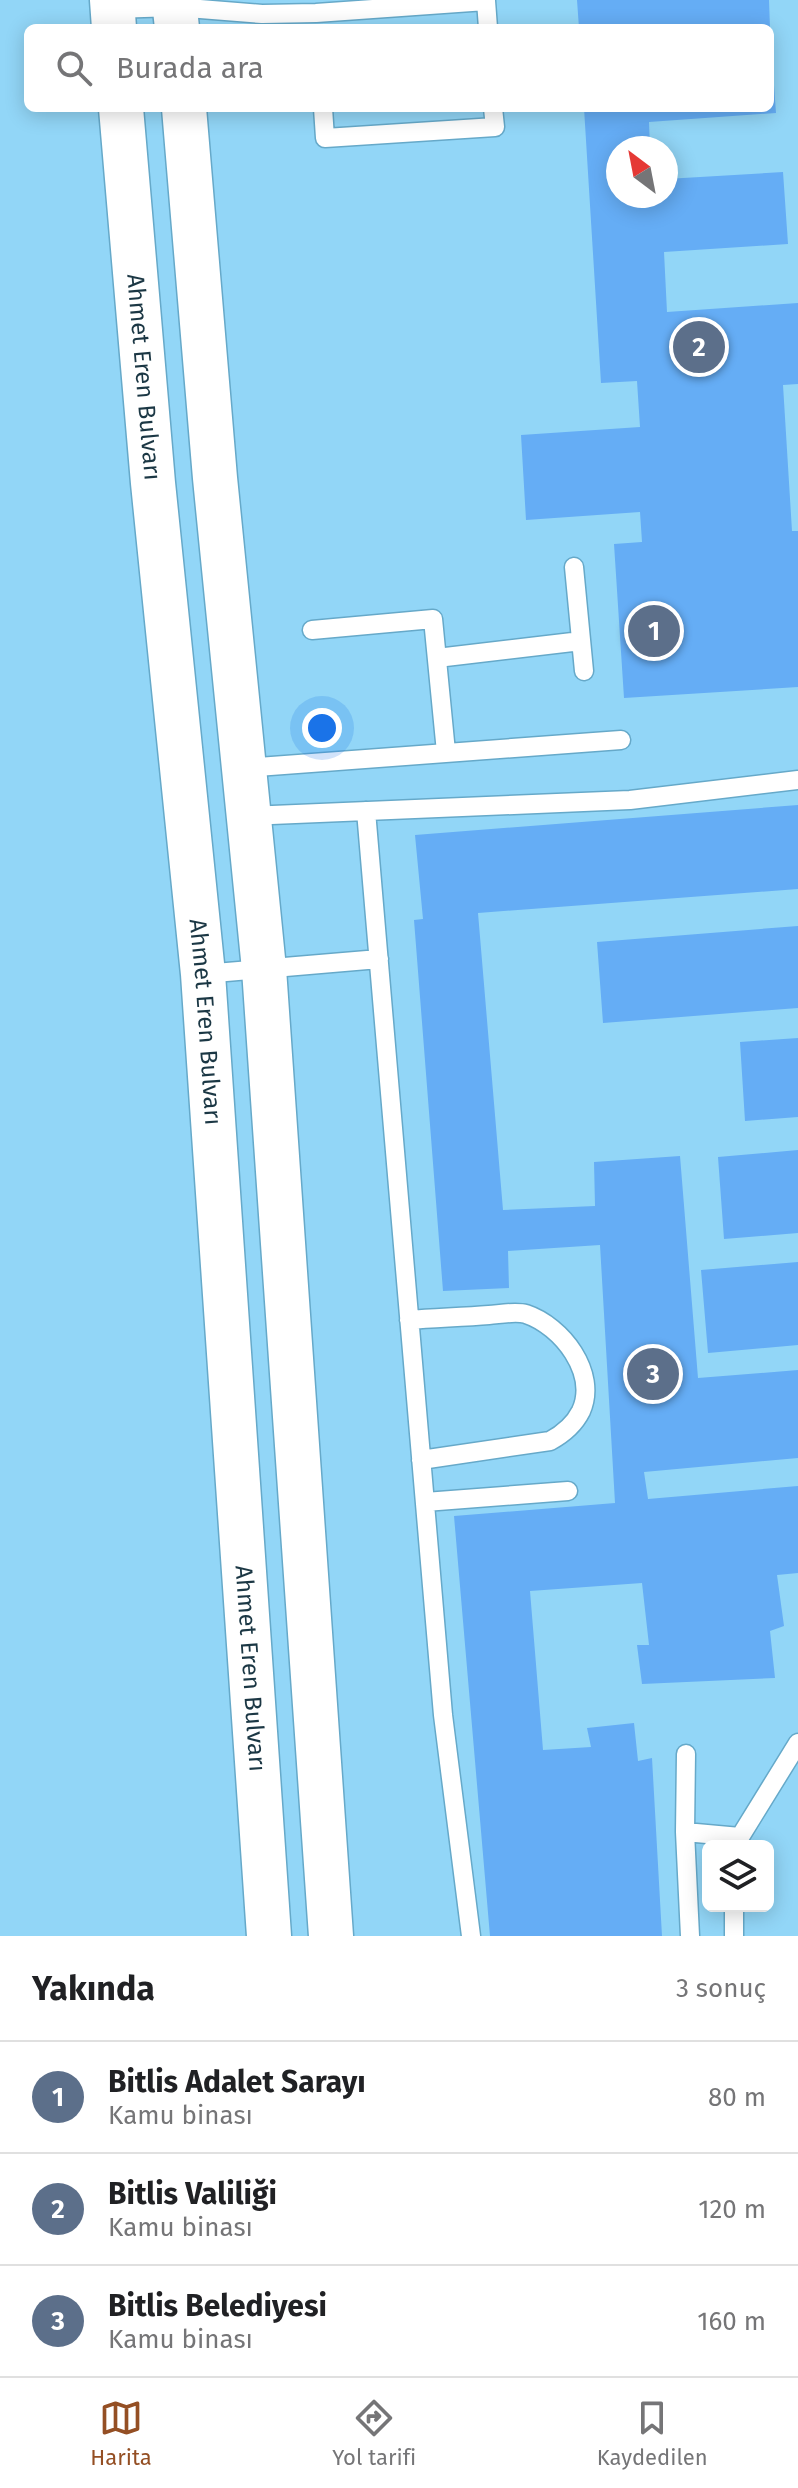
<!DOCTYPE html>
<html lang="tr">
<head>
<meta charset="utf-8">
<style>
	body { margin:0; font-family:"Fira Sans",sans-serif; background:#f6f6f6; color:#202124 }
	.controls { position:absolute; right:24px; bottom:24px; display:grid; overflow:hidden; border-radius:12px; box-shadow:0 4px 20px #0003 }
	.controls button { width:72px; height:72px; display:grid; place-items:center; padding:0; border:0; border-bottom:2px solid #e0e0e0; background:#fff; color:#202124; font:40px sans-serif }
	.compass { position:absolute; left:606px; top:136px; width:72px; height:72px; border-radius:50%; background:#fff; box-shadow:0 4px 20px #0003; rotate:328deg }
	.you { position:absolute; left:322px; top:728px; width:28px; height:28px; margin:-20px; border:6px solid #fff; border-radius:50%; background:#1a73e8; box-shadow:0 0 0 12px #1a73e833 }
	.badge { display:grid; place-items:center; width:52px; height:52px; border-radius:50%; background:#944f24; color:#fff; font-size:26px; font-weight:700 }
	.pin { position:absolute; translate:-50% -50%; border:4px solid #fff; box-shadow:0 2px 8px #0006 }
	.list { margin:0; padding:0; list-style:none }
	h2 { display:flex; justify-content:space-between; align-items:center; height:104px; margin:0; padding:0 32px; font-size:34px }
	h2 small { font-size:26px; font-weight:400; color:#757577 }
	.list li { display:grid; grid-template-columns:52px 1fr auto; gap:24px; align-items:center; box-sizing:border-box; height:112px; padding:0 32px; border-top:2px solid #e0e0e0 }
	.list b { display:block; font-size:30px; white-space:nowrap }
	.list p { margin:0; font-size:26px; white-space:nowrap; color:#757577 }
	.list em { font-size:26px; font-style:normal; color:#757577 }
	.icon { flex:none; width:44px; height:44px; fill:none; stroke:currentColor; stroke-width:2; stroke-linecap:round; stroke-linejoin:round }
	.map { position:relative; flex:none; width:798px; height:1936px; overflow:hidden }
	.search { position:absolute; background:#fff; box-shadow:0 4px 20px #0003; left:24px; right:24px; top:24px; height:88px; display:flex; align-items:center; gap:20px; box-sizing:border-box; padding:0 28px; border-radius:12px; color:#757577; font-size:30px }
	.sheet { height:440px; background:#fff }
	nav { display:flex; justify-content:space-around; align-items:center; box-sizing:border-box; height:112px; border-top:2px solid #e0e0e0; background:#fff; font-size:22px; color:#757577 }
	nav a { display:grid; justify-items:center; gap:4px }
	nav .on { color:#944f24 }
	.map>svg:first-child { display:block }
	.building { fill:#65adf5 }
	.lines { fill:none; stroke-linecap:round; stroke-linejoin:round }
	.lane-casing { stroke:#66a9c9; stroke-width:21 }
	.secondary-casing { stroke:#66a9c9; stroke-width:47 }
	.lane { stroke:#fff; stroke-width:18 }
	.secondary { stroke:#fff; stroke-width:44 }
	.labels { text-anchor:middle; dominant-baseline:central; stroke-width:8; stroke-linejoin:round; paint-order:stroke }
	.street-label { font-size:24px; fill:#1b3744; stroke:#d7f1fe }
</style>
</head>
<body>
<div class="map">
<svg width="798" height="1936" viewBox="0 0 798 1936">
	<rect width="100%" height="100%" fill="#92d6f7"/>
	<path class="building" d="M577,0H769L770,28H579Z
		M770,58H772L776,113L649,122L650,148H618V196H666V179L783,172L788,244L664,252L667,312L798,303V384L783,385L792,531H798V687L624,698L614,544L642,542L640,512L526,520L521,435L640,427L637,381L601,383L584,108H770Z
		M798,805V889L478,913L503,1210L595,1206L594,1162L680,1156L698,1378L798,1370V1458L644,1472L648,1499L798,1486V1573L777,1575L784,1626L770,1631L775,1678L642,1684L637,1645H649L642,1583L530,1591L543,1750L591,1747L587,1728L634,1723L638,1761L652,1758L662,1936H490L454,1516L615,1503L600,1245L508,1251L509,1288L443,1291L414,920L423,919L415,835Z
		M798,926V1008L603,1023L597,942Z
		M798,1038V1117L745,1121L740,1042Z
		M798,1150V1233L724,1239L718,1157Z
		M798,1262V1345L708,1353L701,1270Z"/>
	<g class="lines">
		<g class="lane-casing">
			<path id="lane" d="M113,9L175,7L262,14L316,13L486,1L488,28
				M323,108L325,138L495,127L493,108
				M574,567L584,671
				M312,630L433,619L446,752
				M437,658L581,641
				M244,768L621,740
				M366,811L443,1715L471,1936
				M249,816L630,800L798,780
				M203,974L379,959
				M409,1320C436,1318 463,1317 489,1315C501,1314 516,1311 526,1314C562,1326 598,1373 581,1411C574,1425 563,1434 550,1441L421,1460
				M425,1502L568,1491
				M686,1754L685,1832L690,1936
				M685,1832L740,1837
				M738,1846L740,1837L798,1743
				M734,1936V1906"/>
		</g>
		<g class="secondary-casing">
			<g id="secondary">
				<path d="M112,0L114,28"/>
				<path d="M174,0L177,28"/>
				<path id="s1" d="M121,108L153,483L203,974L269,1936"/>
				<path d="M184,108L215,478L264,969L331,1936"/>
			</g>
		</g>
		<use href="#lane" class="lane"/>
		<use href="#secondary" class="secondary"/>
	</g>
	<g class="labels">
		<g class="street-label">
			<text stroke="none"><textPath href="#s1" startOffset="270">Ahmet Eren Bulvarı</textPath></text>
			<text stroke="none"><textPath href="#s1" startOffset="918">Ahmet Eren Bulvarı</textPath></text>
			<text stroke="none"><textPath href="#s1" startOffset="1566">Ahmet Eren Bulvarı</textPath></text>
		</g>
	</g>
</svg>
<div class="controls">
<button><svg class="icon" aria-label="layers" viewBox="0 0 24 24"><path d="M12 4l9 5-9 5-9-5zM3 14l9 5 9-5"/></svg></button>
</div>
<svg class="compass" viewBox="-18 -18 36 36"><path d="M0-13l5 13h-10z" fill="#e53935"/><path d="M0 13l5-13h-10z" fill="#757577"/></svg>
<div class="you"></div>
<div class="pin badge" style="left:654px;top:631px;background:#5c6f8a">1</div>
<div class="pin badge" style="left:699px;top:347px;background:#5c6f8a">2</div>
<div class="pin badge" style="left:653px;top:1374px;background:#5c6f8a">3</div>
<div class="search"><svg class="icon" aria-label="search" viewBox="0 0 24 24"><circle cx="10" cy="10" r="6"/><path d="M15 15l6 6"/></svg>Burada ara</div>
</div>
<section class="sheet">
<h2>Yakında<small>3 sonuç</small></h2>
<ul class="list">
<li><span class="badge" style="background:#5c6f8a">1</span><div><b>Bitlis Adalet Sarayı</b><p>Kamu binası</p></div><em>80 m</em></li>
<li><span class="badge" style="background:#5c6f8a">2</span><div><b>Bitlis Valiliği</b><p>Kamu binası</p></div><em>120 m</em></li>
<li><span class="badge" style="background:#5c6f8a">3</span><div><b>Bitlis Belediyesi</b><p>Kamu binası</p></div><em>160 m</em></li>
</ul>
</section>
<nav>
<a class="on"><svg class="icon" aria-label="map" viewBox="0 0 24 24"><path d="M3 6l6-2 6 2 6-2v14l-6 2-6-2-6 2zM9 4v14M15 6v14"/></svg>Harita</a>
<a><svg class="icon" aria-label="directions" viewBox="0 0 24 24"><path d="M12 3l9 9-9 9-9-9zM9 14v-3h6M13 9l2 2-2 2"/></svg>Yol tarifi</a>
<a><svg class="icon" aria-label="saved" viewBox="0 0 24 24"><path d="M7 4h10v16l-5-4-5 4z"/></svg>Kaydedilen</a>
</nav>
</body>
</html>
